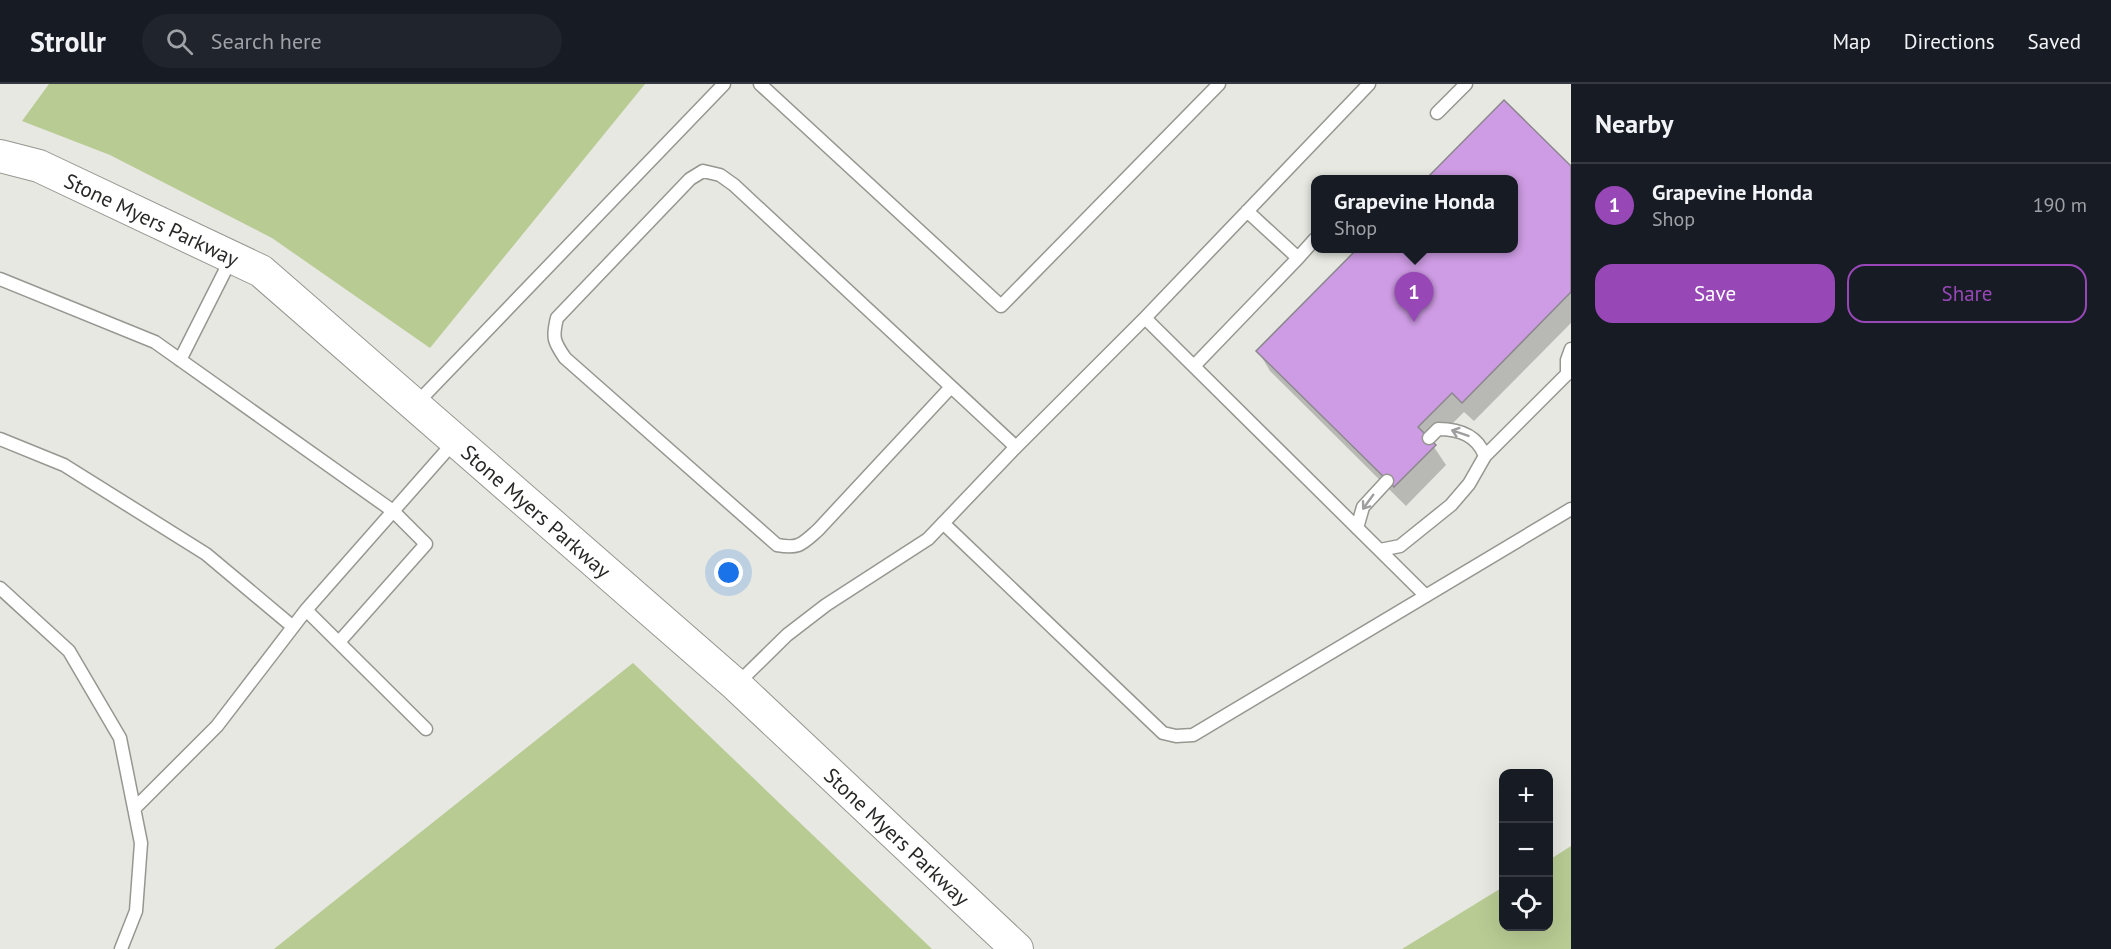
<!DOCTYPE html>
<html lang="en">
<head>
<meta charset="utf-8">
<style>
	body { margin:0; font-family:"PT Sans",sans-serif; background:#20242c; color:#f1f3f6 }
	.controls { position:absolute; right:18px; bottom:18px; display:grid; overflow:hidden; border-radius:12px; box-shadow:0 6px 24px #0002 }
	.controls button { width:54px; height:54px; display:grid; place-items:center; padding:0; border:0; border-bottom:2px solid #363941; background:#171b24; color:#f1f3f6; font:30px sans-serif }
	.you { position:absolute; left:729px; top:489px; width:21px; height:21px; margin:-15px; border:4px solid #fff; border-radius:50%; background:#1a73e8; box-shadow:0 0 0 9px #1a73e833 }
	.badge { display:grid; place-items:center; width:39px; height:39px; border-radius:50%; background:#9847b7; color:#fff; font-size:20px; font-weight:700 }
	.pin { position:absolute; translate:-50% -50px; filter:drop-shadow(0 2px 3px #0008) }
	.pin::after { content:''; position:absolute; top:32px; width:21px; height:18px; background:inherit; clip-path:polygon(0 0,100% 0,50% 100%) }
	.popup { position:absolute; left:1311px; top:91px; width:207px; height:78px; box-sizing:border-box; display:grid; place-content:center; border-radius:12px; background:#171b24; filter:drop-shadow(0 2px 4px #0005); font-size:20px; white-space:nowrap; color:#9ea1a6 }
	.popup b { font-size:22px; color:#f1f3f6 }
	.popup::after { content:''; position:absolute; left:50%; top:100%; margin-left:-12px; border:12px solid transparent; border-top-color:#171b24 }
	.list { margin:0; padding:0; list-style:none }
	h2 { display:flex; justify-content:space-between; align-items:center; height:78px; margin:0; padding:0 24px; font-size:26px }
	h2 small { font-size:20px; font-weight:400; color:#9ea1a6 }
	.list li { display:grid; grid-template-columns:39px 1fr auto; gap:18px; align-items:center; box-sizing:border-box; height:84px; padding:0 24px; border-top:2px solid #363941 }
	.list b { display:block; font-size:22px; white-space:nowrap }
	.list p { margin:0; font-size:20px; white-space:nowrap; color:#9ea1a6 }
	.list em { font-size:20px; font-style:normal; color:#9ea1a6 }
	.actions { display:flex; gap:12px; padding:18px 24px }
	.actions a { flex:1; padding:14px 0; border:2px solid #9847b7; border-radius:18px; text-align:center; font-size:21px; color:#9847b7 }
	.actions .main { background:#9847b7; color:#fff }
	.icon { flex:none; width:33px; height:33px; fill:none; stroke:currentColor; stroke-width:2; stroke-linecap:round; stroke-linejoin:round }
	.map { position:relative; flex:none; width:1571px; height:865px; overflow:hidden }
	header { display:flex; align-items:center; gap:36px; box-sizing:border-box; height:84px; padding:0 30px; background:#171b24; border-bottom:2px solid #363941 }
	header strong { font-size:28px }
	nav { display:flex; gap:33px; margin-inline-start:auto; font-size:21px }
	.search { width:420px; height:54px; background:#20242c; display:flex; align-items:center; gap:15px; box-sizing:border-box; padding:0 21px; border-radius:33px; color:#9ea1a6; font-size:22px }
	main { display:flex }
	aside { flex:1; background:#171b24 }
	.map>svg:first-child { display:block }
	.green { fill:#b8cb93 }
	.shadow { fill:#0003 }
	.building { fill:#ce9ce4; stroke:#8b878d; stroke-width:1.5 }
	.lines { fill:none; stroke-linecap:round; stroke-linejoin:round }
	.lane-casing { stroke:#959790; stroke-width:15 }
	.secondary-casing { stroke:#959790; stroke-width:34 }
	.lane { stroke:#fff; stroke-width:12 }
	.secondary { stroke:#fff; stroke-width:32 }
	.oneway { stroke:#9e9f9e }
	.labels { text-anchor:middle; dominant-baseline:central; stroke-width:4.5; stroke-linejoin:round; paint-order:stroke }
	.street-label { font-size:21px; fill:#282927; stroke:#fff }
</style>
</head>
<body>
<header>
<strong>Strollr</strong>
<div class="search"><svg class="icon" aria-label="search" viewBox="0 0 24 24"><circle cx="10" cy="10" r="6"/><path d="M15 15l6 6"/></svg>Search here</div>
<nav><a>Map</a><a>Directions</a><a>Saved</a></nav>
</header>
<main>
<div class="map">
<svg width="1571" height="865" viewBox="0 0 1571 865">
	<rect width="100%" height="100%" fill="#e6e8e1"/>
	<path class="green" d="M49,0H645L430,264L272,154L110,71L22,37Z
		M633,579L932,865H274Z
		M1571,762V865H1402L1503,803L1504,842H1548L1549,776Z"/>
	<path class="shadow" d="M1504,18L1571,84V239L1474,337L1464,328L1432,360L1446,381L1406,422L1270,287L1258,267L1513,164V95H1428Z"/>
	<path class="building" d="M1504,16L1571,82V208L1462,319L1452,309L1418,343L1436,361L1394,403L1256,267L1358,164H1513V95H1426Z"/>
	<g class="lines">
		<g class="lane-casing">
			<path id="lane" d="M760,0L1001,222L1219,0
				M1437,29L1466,0
				M1247,127L1298,174L1315,155
				M0,195L155,258L393,427L426,460L339,558
				M1145,234L1426,512
				M180,276L231,175
				M1194,282L1298,174
				M1567,290V276L1571,265
				M951,303L818,446C801,461 799,465 777,461L565,274C554,258 552,254 557,234L690,95L703,87L720,91L734,101L1016,363
				M415,321L724,0
				M1429,354L1438,345C1459,345 1477,351 1485,372
				M0,355L64,381L206,470L292,542
				M943,439L1163,649L1176,652L1193,651L1571,425
				M1357,444L1363,423L1387,397
				M1380,466L1400,462L1451,421L1469,400L1485,372L1567,290L1571,289
				M0,504L69,567L120,654L141,759L136,827L121,865
				M306,526L454,358
				M737,600L787,551L826,521L928,455L1012,367L1145,234L1369,0
				M134,725L217,642L306,526L426,645"/>
		</g>
		<g class="secondary-casing">
			<g id="secondary">
				<path id="s1" d="M0,72L39,82L261,187L736,601L1017,865"/>
			</g>
		</g>
		<use href="#lane" class="lane"/>
		<use href="#secondary" class="secondary"/>
	</g>
	<defs><path id="oneway-shaft" d="M-6 0H5M1.5-3L5.5 0L1.5 3" fill="none" stroke-width="1.6" stroke-linecap="round" stroke-linejoin="round" transform="scale(1.5)"/></defs>
	<g class="oneway">
		<use href="#oneway-shaft" transform="translate(1460 349) rotate(-161)"/>
		<use href="#oneway-shaft" transform="translate(1368 418) rotate(126)"/>
	</g>
	<g class="labels">
		<g class="street-label">
			<text stroke="none"><textPath href="#s1" startOffset="165">Stone Myers Parkway</textPath></text>
			<text stroke="none"><textPath href="#s1" startOffset="651">Stone Myers Parkway</textPath></text>
			<text stroke="none"><textPath href="#s1" startOffset="1137">Stone Myers Parkway</textPath></text>
		</g>
	</g>
</svg>
<div class="controls">
<button>+</button>
<button>−</button>
<button><svg class="icon" aria-label="locate" viewBox="0 0 24 24"><circle cx="12" cy="12" r="6"/><path d="M12 2v4M12 18v4M2 12h4M18 12h4"/></svg></button>
</div>
<div class="you"></div>
<div class="pin badge" style="left:1414px;top:238px">1</div>
<div class="popup"><b>Grapevine Honda</b>Shop</div>
</div>
<aside>
<h2>Nearby<small></small></h2>
<ul class="list">
<li><span class="badge">1</span><div><b>Grapevine Honda</b><p>Shop</p></div><em>190 m</em></li>
</ul>
<div class="actions"><a class="main">Save</a><a>Share</a></div>
</aside>
</main>
</body>
</html>
